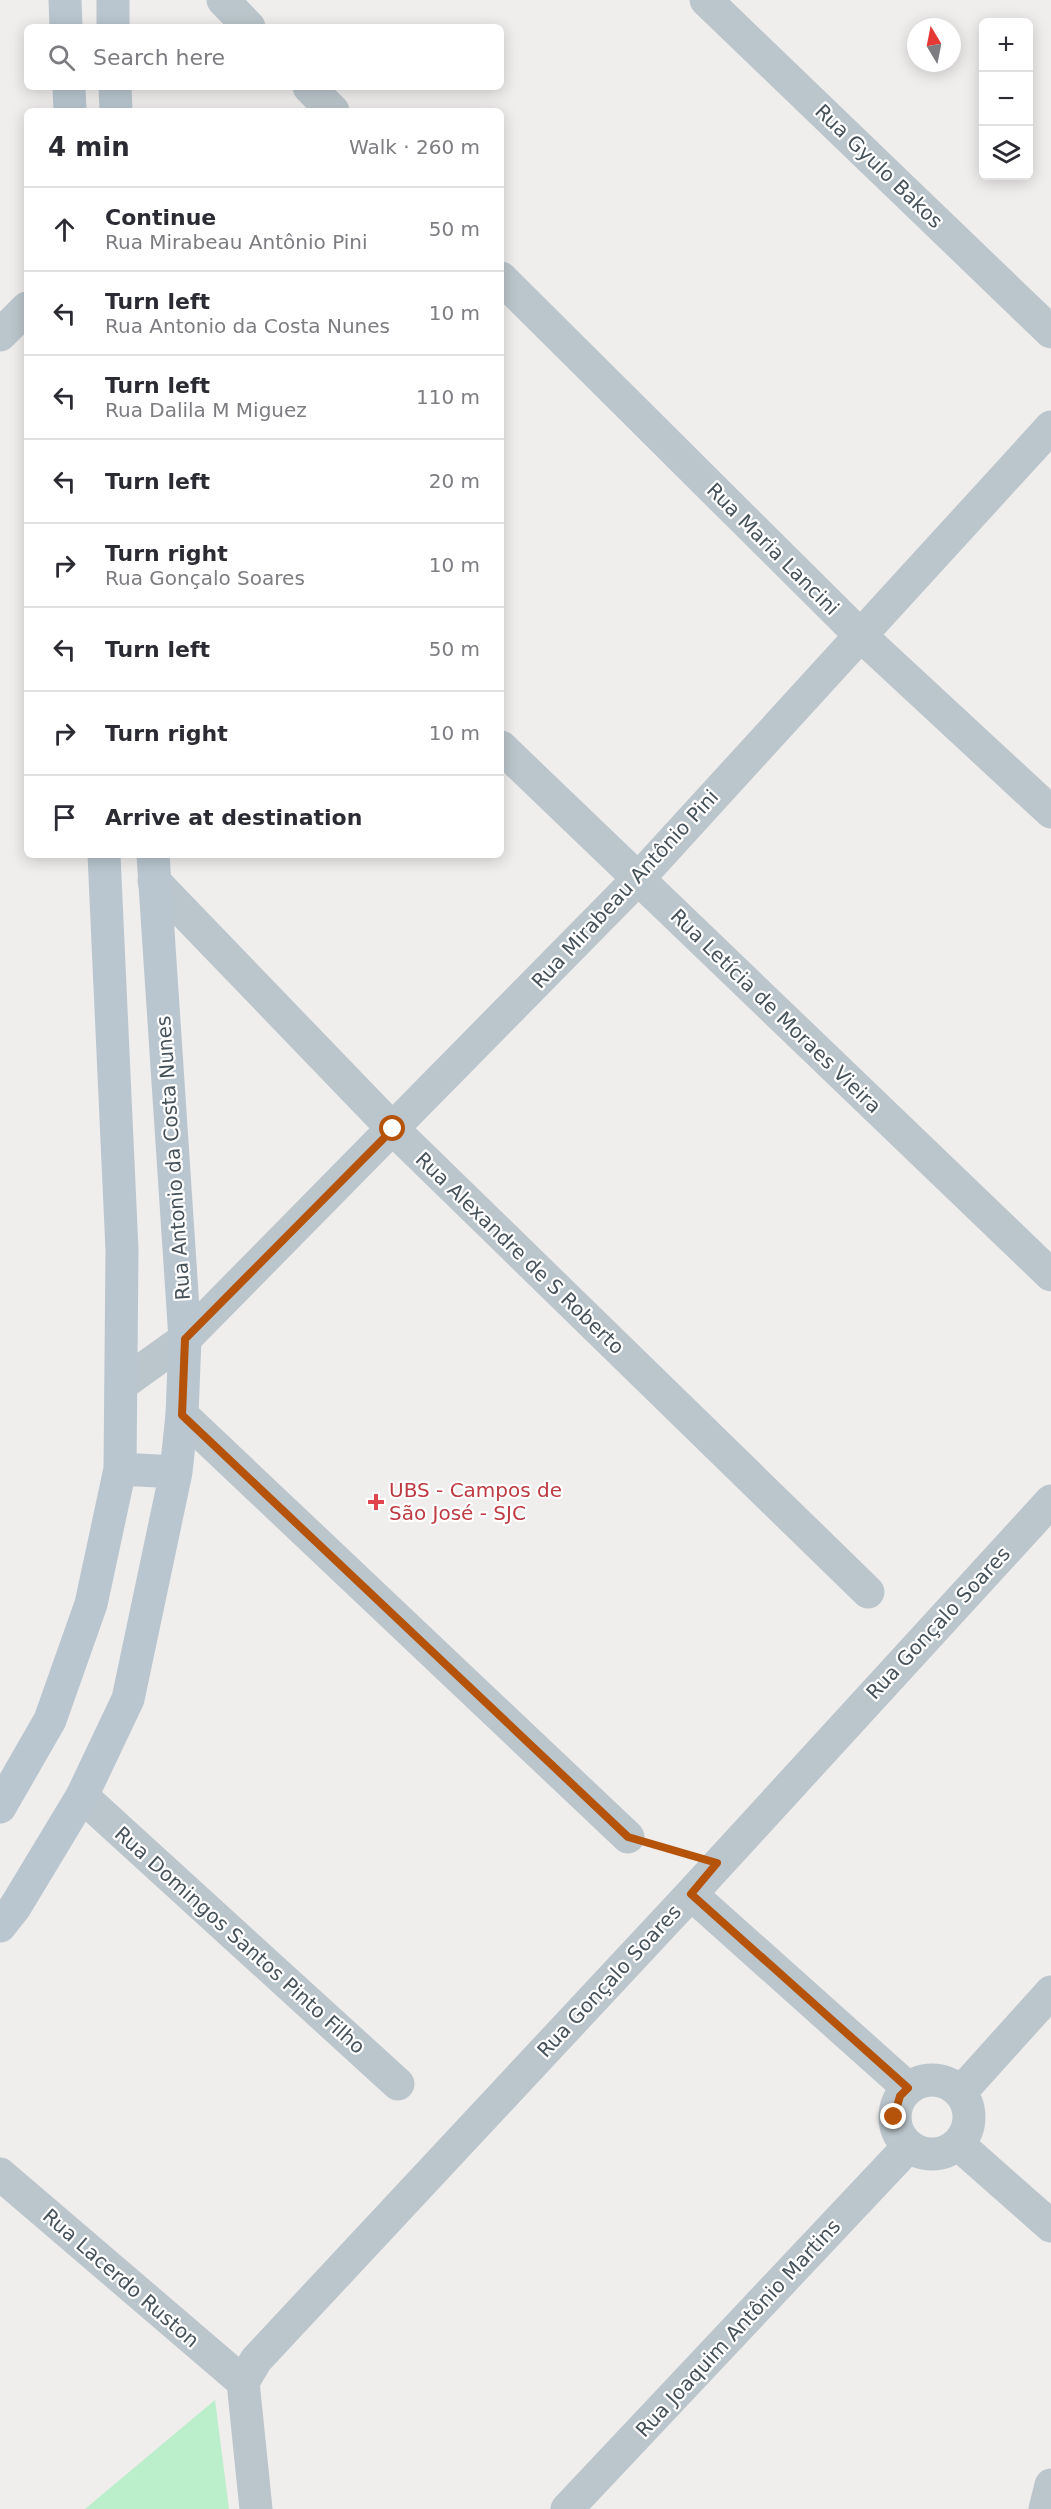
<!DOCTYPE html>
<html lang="en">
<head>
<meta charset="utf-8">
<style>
	body { margin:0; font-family:"DejaVu Sans",sans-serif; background:#f7f7f7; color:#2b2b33 }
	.controls { position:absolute; right:18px; top:18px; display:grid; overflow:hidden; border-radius:9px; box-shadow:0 3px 15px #0003 }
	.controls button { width:54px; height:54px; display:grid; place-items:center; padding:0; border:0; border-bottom:2px solid #e1e1e2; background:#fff; color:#2b2b33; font:30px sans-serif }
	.compass { position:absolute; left:907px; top:18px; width:54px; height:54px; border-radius:50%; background:#fff; box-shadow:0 3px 15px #0003; rotate:350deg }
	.stop { position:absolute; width:18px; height:18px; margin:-14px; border:4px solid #b45309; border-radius:50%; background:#fff }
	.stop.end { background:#b45309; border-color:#fff; box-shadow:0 2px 6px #0008 }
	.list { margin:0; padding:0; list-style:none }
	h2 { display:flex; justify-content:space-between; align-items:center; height:78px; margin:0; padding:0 24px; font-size:26px }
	h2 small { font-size:20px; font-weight:400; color:#7c7c81 }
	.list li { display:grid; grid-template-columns:39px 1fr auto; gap:18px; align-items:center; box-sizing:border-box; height:84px; padding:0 24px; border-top:2px solid #e1e1e2 }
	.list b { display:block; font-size:22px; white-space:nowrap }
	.list p { margin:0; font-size:20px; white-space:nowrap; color:#7c7c81 }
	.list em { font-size:20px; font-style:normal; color:#7c7c81 }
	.icon { flex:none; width:33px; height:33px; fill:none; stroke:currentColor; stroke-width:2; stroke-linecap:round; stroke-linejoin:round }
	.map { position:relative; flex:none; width:1051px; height:2509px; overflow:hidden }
	.search { position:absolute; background:#fff; box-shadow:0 3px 15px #0003; left:24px; top:24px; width:480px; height:66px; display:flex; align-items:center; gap:15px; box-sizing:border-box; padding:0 21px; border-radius:9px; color:#7c7c81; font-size:22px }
	.panel { position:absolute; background:#fff; box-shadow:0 3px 15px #0003; left:24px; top:108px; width:480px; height:750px; border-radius:9px }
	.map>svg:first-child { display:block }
	.green { fill:#bbeeca }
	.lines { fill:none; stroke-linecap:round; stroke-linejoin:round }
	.path { stroke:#73cb98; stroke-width:4; stroke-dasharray:4.5 3; stroke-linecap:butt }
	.street { stroke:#bbc6cc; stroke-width:33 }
	.secondary { stroke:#b9c6cf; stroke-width:33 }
	.route { stroke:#b45309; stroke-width:8 }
	.health-dot { fill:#e0444e; stroke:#fff; stroke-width:2 }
	.labels { text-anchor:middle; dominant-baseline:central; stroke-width:4.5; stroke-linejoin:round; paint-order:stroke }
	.street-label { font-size:20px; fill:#46525a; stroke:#fff }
	.health-label { font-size:20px; fill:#be3a42; stroke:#fff; text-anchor:start }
</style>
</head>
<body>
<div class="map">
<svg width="1051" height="2509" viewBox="0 0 1051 2509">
	<rect width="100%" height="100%" fill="#f0eded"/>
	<path class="green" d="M215,2400L229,2509H85Z"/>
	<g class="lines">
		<path class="path" d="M661,1847L683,1853"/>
		<path class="street" d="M223,0L249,27
			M706,0L1051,332
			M309,87L333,111
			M501,278L860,635L1051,812
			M0,335L27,308
			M501,747L1051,1275
			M154,881L393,1129L868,1592
			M122,1384L185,1339L638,879L1051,427
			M182,1415L628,1837
			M82,1796L398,2084
			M691,1894L908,2088
			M895 2117a37 37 0 1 1 74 0a37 37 0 1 1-74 0Z
			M960,2093L1051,1992
			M958,2144L1051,2226
			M0,2174L243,2382
			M243,2382L256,2360L691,1894L1051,1501
			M243,2382L256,2509
			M567,2509L909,2146
			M1045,2509L1051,2485"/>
		<path class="secondary" d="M65,0L66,27
			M113,0V27
			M69,87L70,111
			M115,87L116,111
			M120,1469L176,1472
			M0,1807L50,1720L91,1604L120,1469L122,1250L104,855
			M0,1926L15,1907L82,1796L128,1699L176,1472L182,1415L185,1339L153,855"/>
	</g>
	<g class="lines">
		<path class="route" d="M393,1129L185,1339L182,1415L628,1837L717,1863L691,1894L908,2088L900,2096L894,2117"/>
	</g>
	<path class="health-dot" d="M373 1493h6v6h6v6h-6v6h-6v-6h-6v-6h6z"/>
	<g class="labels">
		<g class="street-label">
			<text transform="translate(879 166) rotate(44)">Rua Gyulo Bakos</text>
			<text transform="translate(773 549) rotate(45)">Rua Maria Lancini</text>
			<text transform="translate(625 889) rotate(-47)">Rua Mirabeau Antônio Pini</text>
			<text transform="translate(776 1011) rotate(44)">Rua Letícia de Moraes Vieira</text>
			<text transform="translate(173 1158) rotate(-94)">Rua Antonio da Costa Nunes</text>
			<text transform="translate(520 1253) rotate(44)">Rua Alexandre de S Roberto</text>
			<text transform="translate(938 1623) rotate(-47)">Rua Gonçalo Soares</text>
			<text transform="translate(240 1940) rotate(42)">Rua Domingos Santos Pinto Filho</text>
			<text transform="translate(609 1981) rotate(-47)">Rua Gonçalo Soares</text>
			<text transform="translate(121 2278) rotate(41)">Rua Lacerdo Ruston</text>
			<text transform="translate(738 2328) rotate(-47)">Rua Joaquim Antônio Martins</text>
		</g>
		<g class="health-label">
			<text x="389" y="1490">UBS - Campos de<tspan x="389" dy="23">São José - SJC</tspan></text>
		</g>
	</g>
</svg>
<div class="controls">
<button>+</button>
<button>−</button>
<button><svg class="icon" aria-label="layers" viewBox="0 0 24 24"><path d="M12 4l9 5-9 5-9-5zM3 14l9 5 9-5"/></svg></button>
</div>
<svg class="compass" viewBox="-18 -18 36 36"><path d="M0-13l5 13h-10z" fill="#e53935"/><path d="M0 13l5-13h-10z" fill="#7c7c81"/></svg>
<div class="stop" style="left:393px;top:1129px"></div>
<div class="stop end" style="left:894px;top:2117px"></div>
<div class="search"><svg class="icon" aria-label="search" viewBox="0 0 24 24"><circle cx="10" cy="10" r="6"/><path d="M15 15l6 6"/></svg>Search here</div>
<section class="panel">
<h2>4 min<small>Walk · 260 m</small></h2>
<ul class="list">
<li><svg class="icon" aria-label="ahead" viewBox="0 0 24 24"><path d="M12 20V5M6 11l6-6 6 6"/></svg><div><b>Continue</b><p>Rua Mirabeau Antônio Pini</p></div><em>50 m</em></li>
<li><svg class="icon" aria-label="left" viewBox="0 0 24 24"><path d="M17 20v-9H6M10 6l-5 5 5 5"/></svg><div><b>Turn left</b><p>Rua Antonio da Costa Nunes</p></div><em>10 m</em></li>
<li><svg class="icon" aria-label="left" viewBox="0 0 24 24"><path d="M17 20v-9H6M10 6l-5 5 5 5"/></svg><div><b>Turn left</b><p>Rua Dalila M Miguez</p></div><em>110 m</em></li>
<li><svg class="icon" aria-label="left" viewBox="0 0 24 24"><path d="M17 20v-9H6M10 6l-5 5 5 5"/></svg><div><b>Turn left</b></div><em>20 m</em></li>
<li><svg class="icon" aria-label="right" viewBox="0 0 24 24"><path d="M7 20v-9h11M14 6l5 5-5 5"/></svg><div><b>Turn right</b><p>Rua Gonçalo Soares</p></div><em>10 m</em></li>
<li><svg class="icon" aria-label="left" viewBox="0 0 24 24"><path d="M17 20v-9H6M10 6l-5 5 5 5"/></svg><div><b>Turn left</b></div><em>50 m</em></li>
<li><svg class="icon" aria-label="right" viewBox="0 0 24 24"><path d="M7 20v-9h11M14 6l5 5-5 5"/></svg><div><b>Turn right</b></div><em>10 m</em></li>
<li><svg class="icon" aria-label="arrive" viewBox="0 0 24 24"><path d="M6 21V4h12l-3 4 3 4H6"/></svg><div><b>Arrive at destination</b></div></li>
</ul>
</section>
</div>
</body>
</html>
